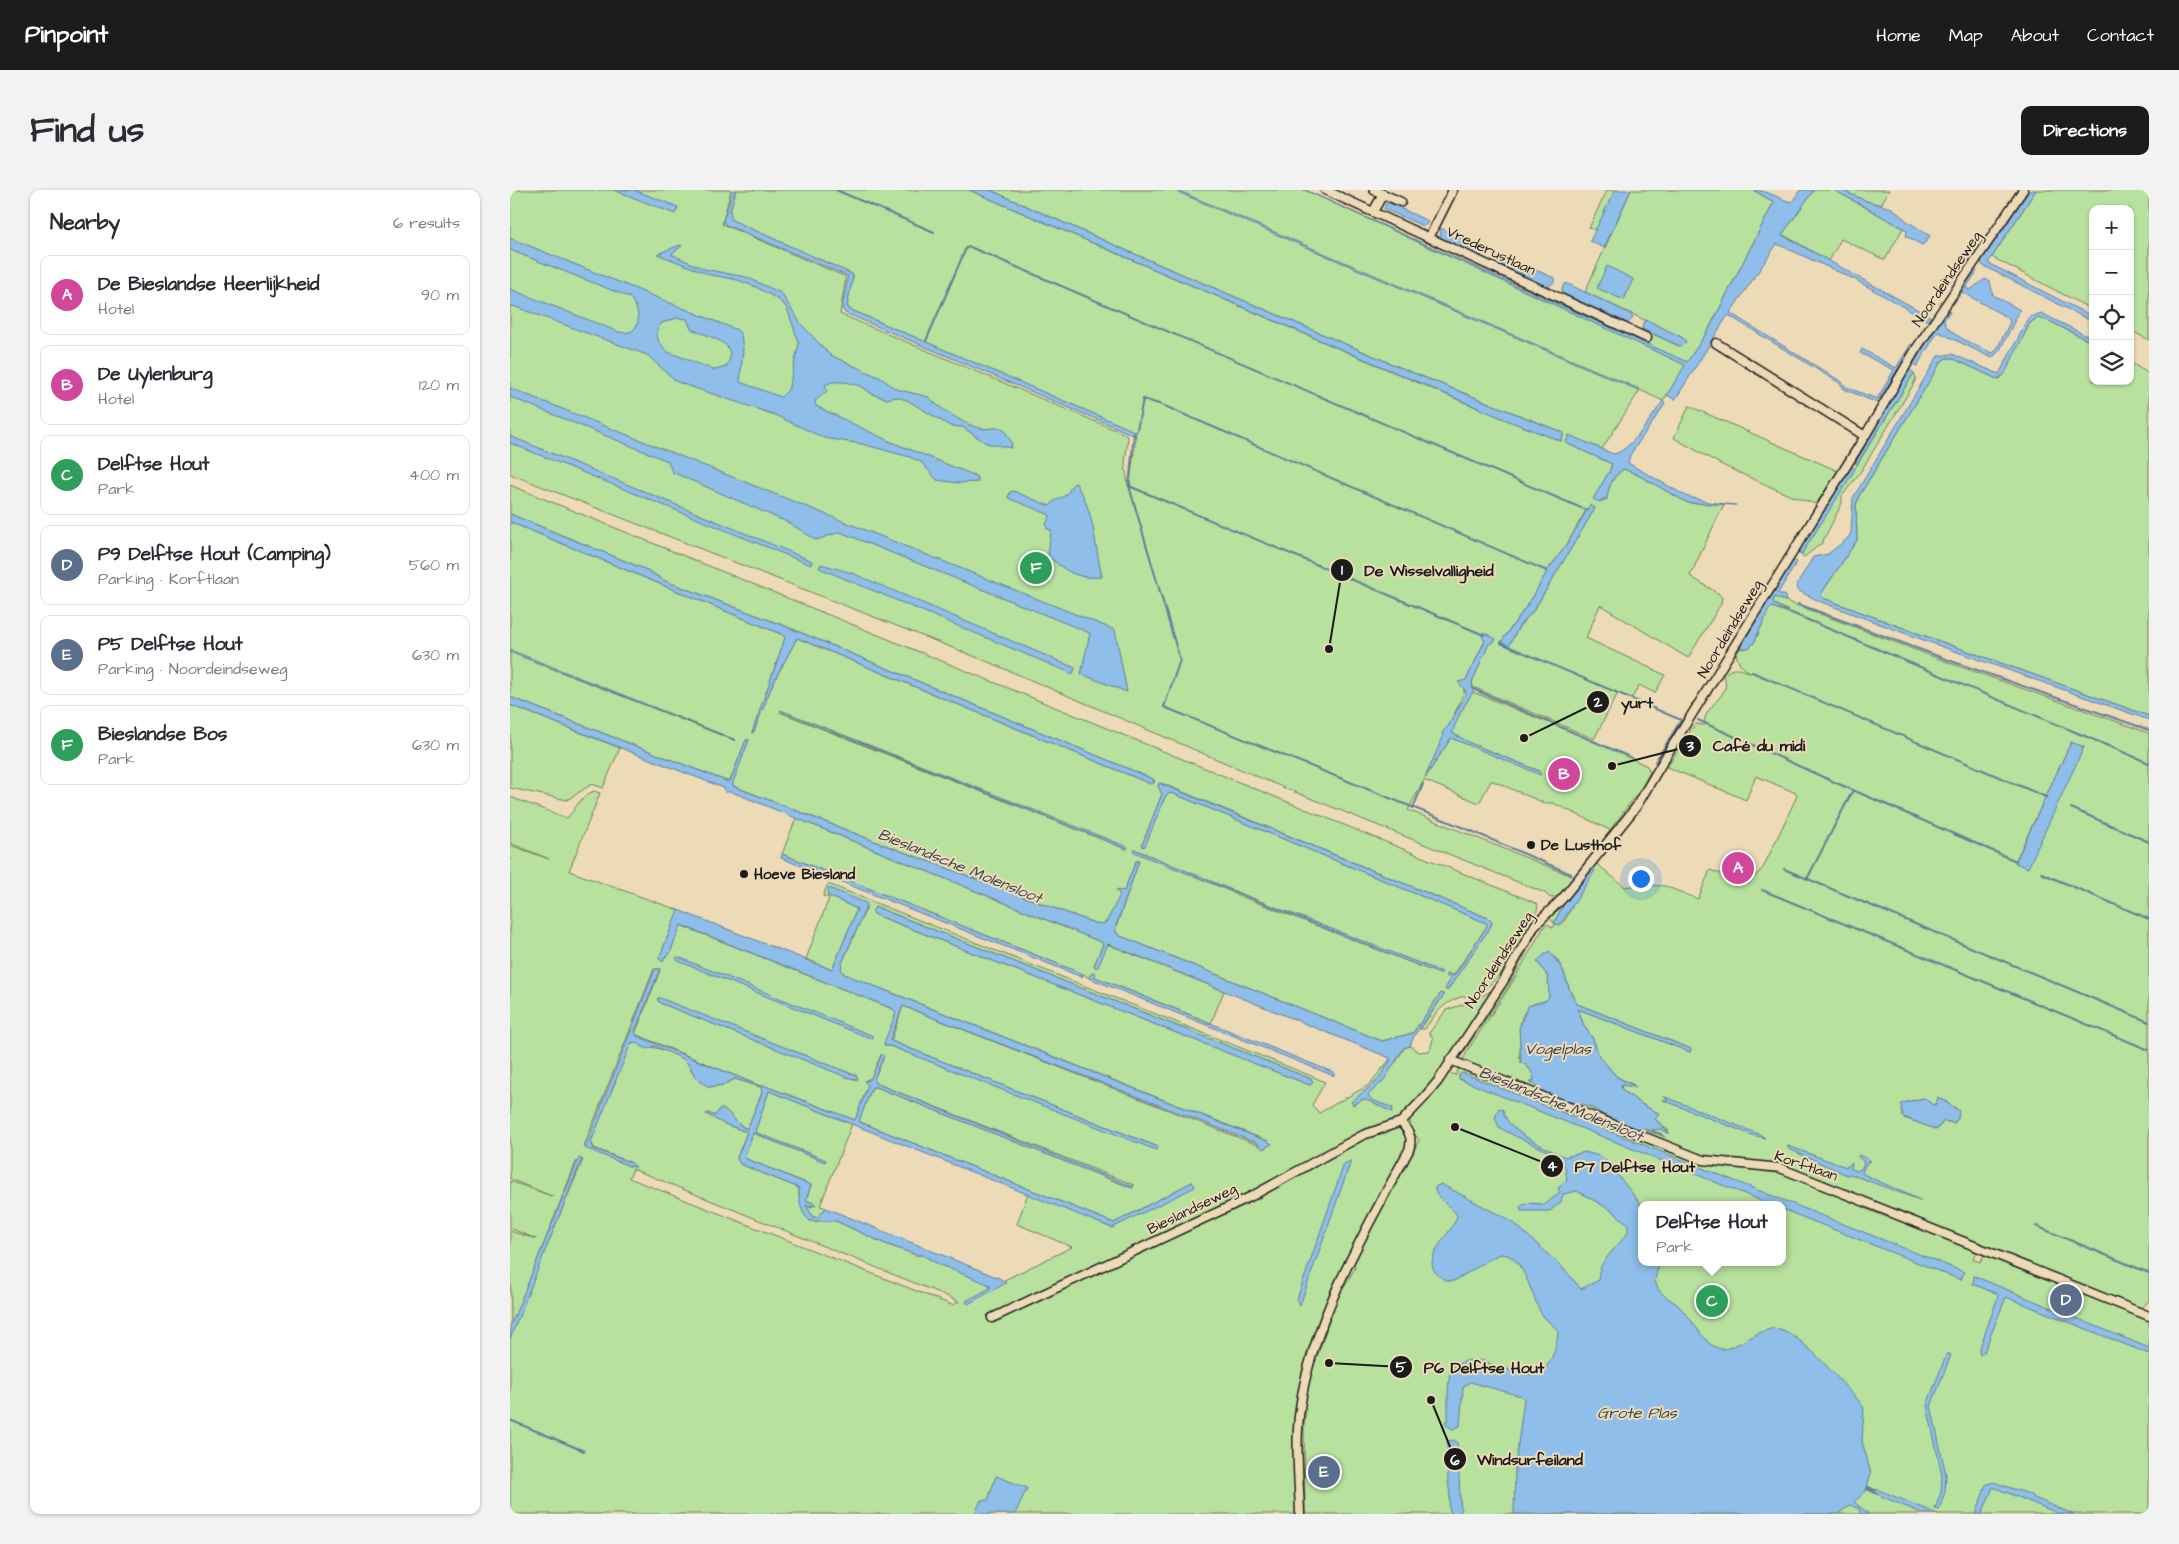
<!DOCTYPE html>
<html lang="en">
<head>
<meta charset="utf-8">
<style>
	body { margin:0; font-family:"Architects Daughter",sans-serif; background:#f2f2f3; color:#2b2b33 }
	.controls { position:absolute; right:15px; top:15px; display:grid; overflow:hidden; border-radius:10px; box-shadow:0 1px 4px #0004 }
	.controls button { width:45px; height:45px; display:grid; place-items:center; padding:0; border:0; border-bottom:1px solid #e1e1e2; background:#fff; color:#2b2b33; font:25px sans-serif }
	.you { position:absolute; left:1130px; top:688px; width:18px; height:18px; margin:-12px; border:4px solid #fff; border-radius:50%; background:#1a73e8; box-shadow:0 0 0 8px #1a73e833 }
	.badge { display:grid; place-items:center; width:32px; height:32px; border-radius:50%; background:#1c1c1c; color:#fff; font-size:16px; font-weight:700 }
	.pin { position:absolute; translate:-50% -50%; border:2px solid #fff; box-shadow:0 1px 5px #0006 }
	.popup { position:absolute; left:1128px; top:1011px; width:148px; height:65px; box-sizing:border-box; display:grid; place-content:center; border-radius:10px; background:#fff; filter:drop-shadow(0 1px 4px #0005); font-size:16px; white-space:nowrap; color:#7c7c81 }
	.popup b { font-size:19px; color:#2b2b33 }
	.popup::after { content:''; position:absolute; left:50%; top:100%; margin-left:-10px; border:10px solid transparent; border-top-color:#fff }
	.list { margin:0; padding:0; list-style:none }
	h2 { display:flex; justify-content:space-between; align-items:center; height:65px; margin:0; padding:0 20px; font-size:21px }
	h2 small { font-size:16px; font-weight:400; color:#7c7c81 }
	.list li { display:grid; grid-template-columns:32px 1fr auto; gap:15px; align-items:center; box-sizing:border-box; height:80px; margin:0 10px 10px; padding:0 10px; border:1px solid #e1e1e2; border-radius:10px }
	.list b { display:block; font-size:19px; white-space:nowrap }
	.list p { margin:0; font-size:16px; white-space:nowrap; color:#7c7c81 }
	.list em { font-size:16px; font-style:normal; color:#7c7c81 }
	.icon { flex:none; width:28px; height:28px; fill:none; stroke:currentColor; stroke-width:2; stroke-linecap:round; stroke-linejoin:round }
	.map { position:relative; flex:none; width:1639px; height:1324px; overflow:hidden; border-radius:10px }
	header { display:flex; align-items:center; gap:30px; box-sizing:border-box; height:70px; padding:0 25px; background:#1c1c1c; color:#fff }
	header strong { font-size:24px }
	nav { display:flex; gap:28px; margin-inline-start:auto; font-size:18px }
	.intro { display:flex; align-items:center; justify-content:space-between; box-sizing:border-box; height:120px; padding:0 30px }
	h1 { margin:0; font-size:35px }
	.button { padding:12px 22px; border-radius:10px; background:#1c1c1c; color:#fff; font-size:18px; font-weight:700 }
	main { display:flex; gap:30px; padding:0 30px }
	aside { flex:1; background:#fff; border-radius:10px; box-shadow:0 1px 4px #0004 }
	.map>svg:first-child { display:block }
	.green { fill:#b7e19d; stroke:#6a7e5c; fill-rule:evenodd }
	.water { fill:#8fbeea; stroke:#617d98; fill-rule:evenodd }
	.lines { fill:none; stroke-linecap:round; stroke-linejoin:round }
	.stream { stroke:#617d98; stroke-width:2 }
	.street-casing { stroke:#1c1c1c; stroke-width:11 }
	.street { stroke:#eddbb8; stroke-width:8 }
	.poi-dot { fill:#1c1c1c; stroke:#eddbb8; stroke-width:2 }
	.labels { text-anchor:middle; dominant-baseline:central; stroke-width:4; stroke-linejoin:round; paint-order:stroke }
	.street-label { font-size:15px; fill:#1c1c1c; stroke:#eddbb8 }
	.poi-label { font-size:15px; font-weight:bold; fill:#1c1c1c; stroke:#eddbb8; text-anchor:start }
	.water-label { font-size:16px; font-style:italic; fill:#394450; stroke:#eddbb8 }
	.leader { fill:none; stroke:#1c1c1c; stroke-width:2 }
	.callout-dot { fill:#1c1c1c; stroke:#eddbb8; stroke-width:2 }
	.mark-label { font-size:15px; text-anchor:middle; font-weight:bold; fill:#fff }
	.callout-label { font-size:16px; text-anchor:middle; font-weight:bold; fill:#1c1c1c; stroke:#eddbb8; stroke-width:4; stroke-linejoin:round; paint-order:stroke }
</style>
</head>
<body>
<header>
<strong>Pinpoint</strong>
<nav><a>Home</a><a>Map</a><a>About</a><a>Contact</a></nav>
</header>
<div class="intro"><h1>Find us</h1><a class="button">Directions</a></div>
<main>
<aside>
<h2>Nearby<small>6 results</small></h2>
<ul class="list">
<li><span class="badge" style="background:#d1479c">A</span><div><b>De Bieslandse Heerlijkheid</b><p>Hotel</p></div><em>90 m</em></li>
<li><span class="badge" style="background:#d1479c">B</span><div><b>De Uylenburg</b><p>Hotel</p></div><em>120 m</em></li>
<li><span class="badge" style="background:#2e9e5b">C</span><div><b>Delftse Hout</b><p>Park</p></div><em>400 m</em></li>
<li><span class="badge" style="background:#5c6f8a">D</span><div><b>P9 Delftse Hout (Camping)</b><p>Parking · Korftlaan</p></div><em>560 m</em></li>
<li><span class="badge" style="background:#5c6f8a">E</span><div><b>P5 Delftse Hout</b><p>Parking · Noordeindseweg</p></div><em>630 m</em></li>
<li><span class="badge" style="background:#2e9e5b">F</span><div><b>Bieslandse Bos</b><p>Park</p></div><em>630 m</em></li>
</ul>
</aside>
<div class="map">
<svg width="1639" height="1324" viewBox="0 0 1639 1324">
	<rect width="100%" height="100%" fill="#eddbb8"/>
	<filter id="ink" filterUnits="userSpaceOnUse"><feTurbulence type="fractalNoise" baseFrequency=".02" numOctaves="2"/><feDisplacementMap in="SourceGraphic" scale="10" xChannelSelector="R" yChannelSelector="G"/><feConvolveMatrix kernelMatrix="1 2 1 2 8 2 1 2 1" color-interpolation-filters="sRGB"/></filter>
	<g filter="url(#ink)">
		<path class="green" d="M0,0H221L212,34L336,87L330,124L615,244L618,248L615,273L618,296L622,298L620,293L626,246L625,243L339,119L337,115L343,87L342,84L221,30L220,21L226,0H459L951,211L1051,251L1054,243L901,182L620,62L480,0H795L1176,175L1153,211L1130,200L1092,259L1059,246L1056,253L1102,274L1089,312L1097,309C1098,297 1103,285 1114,279L1128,285L1178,313L1214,314L1180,386L1209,404L1212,408L1211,414L1178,468L1090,415L1076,448L1155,485L1145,503L1129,495L1122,508L1108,503L1084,549L963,497L962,492L980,450L976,448L954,496V503L915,588L941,548L1029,581L960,553L942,543L941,540L959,506L963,502L1084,551L1137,576L1140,582L1132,597L1100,640L1043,613H1034L983,591H981L969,613L914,590L898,620L1064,687L1049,706L1040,708L1035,703L765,594L476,471L0,284ZM1085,318L1024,420L1010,435L998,455L991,452L1023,407L1040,377L1056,356L1076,320Z
			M1097,0H1105L1086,40L1079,38Z
			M1121,0H1243L1264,12L1199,139L1177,173L1033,107L1034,103L1130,142L1132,139L1169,156L1173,148L1075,102Z
			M1304,0H1324L1393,38L1375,70L1331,49L1319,71L1272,44Z
			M1331,0H1379L1371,15L1359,12Z
			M1526,0H1639V150L1620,140V19H1583V120L1482,67Z
			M1531,127L1583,153V191H1620V172L1639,184V526L1404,442L1313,408L1311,404L1347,350L1346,315L1349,306L1431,172L1436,168H1442L1487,189L1491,188L1520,133L1527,128Z
			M1404,183L1406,188L1402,197L1351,281L1332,306V313L1312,353L1294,367L1291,365Z
			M1179,216L1328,281L1306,314L1281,306L1212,275L1164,248Z
			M0,295L1028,714C1026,742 992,791 966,804C961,807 953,805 948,808C932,814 924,825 915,839H910L934,805L931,803L903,843L872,851L608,745L605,740L629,671H626L614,701L597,731L593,734L584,733L372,654L223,596L222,592L239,550H236L220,591H216L0,507V462L226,551L0,460V332L271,444L275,448L242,543L263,493L287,448L641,594L645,591L643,589L275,436L155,391L137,380L0,324ZM270,522L617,658L616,659ZM651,593L978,728L981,736L937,800L935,799L941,789L938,783L943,786L977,736V733L662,603L658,604L655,607L634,657L632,655L652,604L648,595ZM624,659L729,703L931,782L930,784L728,705Z
			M1265,407L1440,473L1639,543V1111L1631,1118L1277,977L1194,969L952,872L957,861L999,798L1035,735L1038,734L1043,738L1045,734L1040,729L1042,723L1086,673L1115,697L1132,695L1155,696L1188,709L1200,680L1239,694L1241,690L1253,678L1287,606L1286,603L1246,586L1236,610L1157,577L1185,534L1195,535C1190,517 1225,505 1213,486C1221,476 1230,478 1241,483L1230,475L1226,465L1230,458L1234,459L1244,453L1259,419L1262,417L1278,423L1279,421L1264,414L1263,411ZM1561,553L1574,557L1505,672ZM1083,678L1085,680L1067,707L1055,730L1049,735L1044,733L1055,712ZM1034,765L1046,768L1053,780L1060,801L1067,814L1181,859L1180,862L1068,819L1074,836L1083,849L1089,866L1107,887L1124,895H1111L1112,900L1133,915L1150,924L1145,929L1159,941L1156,942L1148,938L1141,940L1152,944L1144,943L1091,924L1081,917L1053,910L1028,899L1020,891L1024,890V884L1009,868C1013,852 1004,830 1019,817C1025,811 1034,814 1039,807C1041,794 1037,780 1027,772ZM1414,908L1421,915L1436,911L1439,915L1446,918L1448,929L1444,933L1434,931L1427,939L1394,928L1393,913Z
			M0,515L110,558L93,598L82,594L57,610L0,598Z
			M84,601L90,603L59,681L168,720L149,769L159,765L170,735L383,819L386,823L375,856H380L648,957L381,851L393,816L750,956L758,951L334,784L331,780L332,773L357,716L317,705L347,719L323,778L320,779L296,769L319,708L313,706L318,694L799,885L815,892L802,915L809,923L859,895L880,869L886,872L894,858L900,856L909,862L919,861L921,857L923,848L919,843L936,820L964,811L986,798L931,880L899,917L889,939L897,946L898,958L805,1148L789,1198L785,1222L786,1324H0V1141L73,970L66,972L1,1137L0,1041L26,1049L0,1038V991L44,1007L0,989V655L39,669L0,653V607L57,628C67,618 69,607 84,601ZM366,717L801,889L800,895L366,725L364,724V718ZM144,779H150L149,783L125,844L250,896H255L345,930L358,895L354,891L361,888L371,865L373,869L364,889L365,893L624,995L622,998L366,897H362L349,931L350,932L604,1033L682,992L602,1038L518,1003L507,1034L562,1057L480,1097L476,1092L428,1074L413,1065H406L373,1053L326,1031L314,1029L304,1032L289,1008V998L230,974L227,968L237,942L214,934L198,923L205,926L209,923L220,924L226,932L237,939L252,903L251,897L225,889L213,895L199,897C195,894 189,891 186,887C181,881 179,873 172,868C157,858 139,858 124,852L118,857L81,952L84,958L122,973L126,977L119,976L74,956ZM148,808L347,886V890L150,813L148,811ZM123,979L439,1107L449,1112L442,1115L119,988Z
			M286,628L591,752L593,754L584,776L597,754L714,801L701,833L585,787V783L581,784L579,788L573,784L272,664Z
			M1032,733L998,797L949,869L948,866L1023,744Z
			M949,877L1099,936L1100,939L1186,971L1267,981L1354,1015L1356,1019L1379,1028L1382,1027L1466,1061L1463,1069L1470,1072L1474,1065L1639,1131V1324H795L794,1234L796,1220L794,1217L796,1199L826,1111L845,1078L842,1071L890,981H894L909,950C903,942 898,937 901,927L927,898H929L936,882L946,885ZM1132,1015H1272V1072H1132Z
			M259,901L342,934L310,1016L316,1018L308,1028L302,1027L296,1015L302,1017L303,1013L296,1010L301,995L234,968L243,943L315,972L316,970L244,942Z"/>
		<path class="water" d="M104,0H124L168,17L165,24Z
			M223,0H226L220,21L222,30L342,84L343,87L337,115L339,119L622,240L626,246L335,123L332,118L338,86L216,35L213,31Z
			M459,0H480L620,62L901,182L1054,243L1051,251L1001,232Z
			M663,0H667L1129,199L1128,200Z
			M795,0L1177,172L1199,139L1264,12L1243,0C1258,0 1268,9 1282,12L1290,0H1304L1272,45L1421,127L1418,131L1344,89L1267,54L1220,123L1332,192L1336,197L1367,209L1384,180L1350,163L1352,159L1386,178L1401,154L1403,155L1367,213L1334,199L1331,194L1218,125L1165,210L1157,205L1175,175Z
			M1105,0H1121L1094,58L1080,51Z
			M1324,0H1331L1359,12L1382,18L1397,31L1420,46L1415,53L1412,55L1396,46L1397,41L1393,38Z
			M1520,0H1526L1478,73L1583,127V132L1472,75L1471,71Z
			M877,12L918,31L917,34L913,36L874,19Z
			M930,38L968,54L974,59L971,67L931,49Z
			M0,48L227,140L231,144L233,160L230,192L271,207L278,200L281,189L289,153L277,118L269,110L246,97L228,90L201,85L147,64L170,55L172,56L161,64L194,79L236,87L271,103L291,134L320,165L371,188L386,199L419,207C425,216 459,237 470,238C478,240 486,236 494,239L502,253L501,258L476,253L452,237L440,236L397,210L387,207L377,209L362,204L351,196L335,192H322L315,195L317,201L305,211L306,216L379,251L466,286L468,289V292L448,293L427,290L411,272L400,267L352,254L314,248L265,225L167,192L137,165L0,115V99L109,142C133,147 132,120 119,107L0,60ZM167,128L177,129L181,139C198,147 232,152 216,177L205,180L158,162C151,155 144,148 148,138L152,133Z
			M989,65L1045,88L1044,92L1038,97L985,73Z
			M1097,76L1123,89L1114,110L1087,98Z
			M1465,79L1467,81L1456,98L1460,100L1475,89L1480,92L1483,105L1510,120L1490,160L1482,168L1429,142L1427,143L1407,176L1403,174L1438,119L1440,121L1434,130C1435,144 1470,157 1482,163L1486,161L1500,132L1498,128L1452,102L1443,115L1441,114Z
			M1056,93L1121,124L1123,128L1118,133L1052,103V98Z
			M1531,123L1583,149V153L1539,131L1527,128L1520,133L1494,185L1487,189L1442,168H1436L1431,172L1349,306L1346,315L1347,350L1311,404L1313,408L1404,442L1639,526V530L1402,446L1311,412L1287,400V394L1303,367L1318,364L1337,349L1341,343L1343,308L1428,166L1442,164L1489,184L1516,133L1520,127Z
			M1137,130L1173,148L1176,152L1170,156L1132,139L1133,133Z
			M1399,179L1404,183L1347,274L1345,273Z
			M0,198L605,440L617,502L571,484L580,443L330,342L306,350L279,333L162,282L158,271L0,207Z
			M1153,211L1155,214L1120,265L1118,273L1176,306L1198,312L1226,315L1178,313L1128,285L1114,279C1103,285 1098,297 1097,309H1093L1089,312L1083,309L1100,280L1102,274L1056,253L1059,245L1103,264C1119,263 1143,225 1153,211Z
			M0,246L302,371L301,375L0,253Z
			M1342,276L1345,279L1341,286L1291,365L1287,363Z
			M566,293C568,300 573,303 575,310C585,335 586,361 592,387C566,389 557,382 538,366L541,340L537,339L536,335L540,325L498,308L500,302L503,301L540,316L544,311L556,305L563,294Z
			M1080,315L1085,318L1081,325L1024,420L1010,435L999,456L991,452L1023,407L1037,381L1056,356Z
			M0,324L137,380L155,391L275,436L643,589L644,593L641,594L287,448L263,493L244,542L242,543L275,448L271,444L0,332Z
			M1282,370L1287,372L1268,403L1276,406L1275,411L1265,407L1263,411L1264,414L1279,422L1262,417L1259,419L1244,453L1239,458H1230Z
			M311,374L342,383L565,478L563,484L309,378Z
			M973,442L986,449L984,452L979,454L962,492L963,502L950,523L942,543L960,553L1029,581L1031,585L941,548L915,588L933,547L932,543L939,535L956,504L955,500L948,492L956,490L975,451L972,446Z
			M0,460L226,550L0,462Z
			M0,507L216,591H220L236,550H239L223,592V596L372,654L584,733L593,734L597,731L610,705L606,700L614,701L626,671H629L605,739L608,745L872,851L903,843L931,803L934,805L904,846L900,856L894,858L874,890L858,905L862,910L883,918L882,922L854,909L843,915L841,912L867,891L880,871V868L598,754L588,777L586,778L584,776L593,754L591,752L222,602H215L214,598L0,515Z
			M270,520L618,657L617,659Z
			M1561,552L1574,557L1518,678L1505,673Z
			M649,593L978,728L982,732L981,736L937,801L935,799L941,789L936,786V784L944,786L977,736L976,733L662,603L658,604L655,607L635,656L633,657L632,655L652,604L648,596Z
			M624,659L729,703L932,782L930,784L631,665L623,661Z
			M272,664L573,784L572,787L271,668Z
			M1082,677L1085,680C1080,688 1053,732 1049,735L1044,733L1055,712Z
			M319,698L356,713L357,715L332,773L331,780L334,784L757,951L762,954L753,959L747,953L393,816L380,849L381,851L648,957L646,960L380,856H375L374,853L386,823L383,819L171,735L159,765L155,766L153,772L149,769L168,720L320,779L323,778L347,719L317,705Z
			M366,717L784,882L801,889L803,893L800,895L776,886L366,725L362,721Z
			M1039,761L1053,780L1060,801L1067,814L1181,859L1180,862L1068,819L1074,836L1083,849L1089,866L1107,887L1126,897L1111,895L1112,900L1133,915L1150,924L1145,929L1160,944L1150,939L1142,940L1155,947L1134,938L1130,940L1093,925L1081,917L1053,910L1028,899L1025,894L1019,892L1024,890C1024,884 1017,874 1011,873L1009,838L1018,816L1035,811L1039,807L1038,787L1027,771Z
			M168,767L363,846L362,849L168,771L166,768Z
			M145,779H150L125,841L127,846L250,896H255L345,930L358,895L354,891L360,890L372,864L374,866L364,889L365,893L624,997L622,998L366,897H362L349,931L350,932L604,1033L682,992L685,997L602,1038L259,901L245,942L316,970L315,972L243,943L234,968L301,995L296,1010L303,1013L306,1016L296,1015L303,1027H308L316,1018L489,1088L496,1093L458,1114L456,1111L480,1098V1095L428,1074L413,1065H406L373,1053L326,1031H300C290,1023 289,1010 289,998L230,974L227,968L237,942L214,934L196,924L198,923L205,926L210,918C222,921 225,935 237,939L252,903L251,897L225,889L213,895L199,897L186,888L179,875L173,869L145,856L137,859L124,852L121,853L81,952L84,959L122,973L126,977L119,976L75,958Z
			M584,782L585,787L825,883L824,886L579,788L581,784Z
			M150,808L347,886L348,889L339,888L150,813L147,809Z
			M953,883L1454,1082L1451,1090L1272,1019V1015H1262L949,889V885Z
			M1153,906L1251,945L1255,948L1242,945L1153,910H1158Z
			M1428,907L1449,921L1448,929L1443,933L1434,931L1428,937L1427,940L1393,927L1391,914L1393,913L1414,908L1423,915L1426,914Z
			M989,918L993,920C996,942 1037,958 1055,967L1075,962L1089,966L1096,970L1132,1016V1072H1151C1148,1079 1144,1086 1146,1094C1150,1106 1162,1109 1170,1117C1181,1128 1188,1142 1199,1153C1203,1156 1208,1159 1213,1159C1230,1158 1256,1132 1273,1140C1296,1150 1330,1191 1348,1210L1354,1218L1352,1251L1361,1283L1356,1301L1344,1312L1359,1324H1351L1349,1319L1340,1315L1328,1324H1004L1005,1277L1014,1209L1011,1206L960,1192L953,1197L950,1236L943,1239L936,1235L935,1232L938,1230V1201L940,1180C954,1167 973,1167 987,1178L990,1175C997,1181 1017,1185 1027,1185C1042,1176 1047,1157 1048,1141C1043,1134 1035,1130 1031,1123C1022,1108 1012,1057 987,1065L944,1091H937C901,1073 941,1048 947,1026C942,1015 924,1009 925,997L931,994L1003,1032L1055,1080L1071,1099L1089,1090C1085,1074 1109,1056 1118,1042V1034L1101,1020L1067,1001L1053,1004L1051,1012L1040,1021H1011L1010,1017C1019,1010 1027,1015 1036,1014L1050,1002L1048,998L1057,990C1056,985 1056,976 1052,971C1043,961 1003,947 989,937L985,928Z
			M1278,956L1336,977L1342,973L1341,979L1346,981L1352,978L1354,972L1348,967L1349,965L1361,971L1357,972L1352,982L1353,984L1412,1011L1340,984L1337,985L1279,959L1277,957Z
			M69,968L72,969L0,1149V1137Z
			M841,971L790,1115L787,1109L834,974Z
			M1464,1086L1639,1158V1164L1496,1107L1474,1162L1470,1165L1469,1160L1488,1107L1487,1104L1463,1094Z
			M1437,1163L1441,1165L1421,1216L1436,1285L1435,1302L1429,1320L1425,1319L1431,1302L1432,1286L1417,1215Z
			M943,1250L947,1252L951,1324H941L939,1317L940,1304L938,1292L937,1255L938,1251Z
			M486,1286L517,1298L505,1324H465L471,1310H478Z
			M1483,1292L1522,1305L1524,1308L1563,1324H1550L1483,1297L1472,1324H1466L1476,1295Z
			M1366,1299L1428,1324H1413L1364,1303Z"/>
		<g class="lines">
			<path class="stream" d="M326,0L424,42
				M416,151L456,58L460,57L1076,320
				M619,296L974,445
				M1037,381L652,215L633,209L627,240L624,244L619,296L670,470L654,517L959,640L1061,684
				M1288,414L1441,471L1639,540
				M1279,422L1639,573
				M991,453L1171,530L1145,572
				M1242,482L1536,607
				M963,499L1122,568
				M1188,530L1315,588L1506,671
				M903,618L913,594
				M1561,618L1639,652
				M1274,679L1639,832
				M1531,683L1639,729
				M1297,689L1343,600
				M1252,700L1639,860
				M1526,1036L1639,1083
				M0,1230L74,1261
				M1358,1297L1365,1300
				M1357,1299L1366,1303"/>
			<g class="street-casing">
				<path id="street" d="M815,0L1137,148
					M864,0L891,12
					M863,22L873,4
					M919,48L943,0
					M1206,153L1355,246
					M940,870L1193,970L1270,978L1639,1126
					M482,1128L742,1006L853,945L891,932L914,908L928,891L994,790L1025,735L1052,709L1126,617L1161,558L1355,246L1406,159L1513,0
					M790,1324C789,1289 785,1252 790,1218C802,1130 857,1037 899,960C903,947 899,942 891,932"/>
			</g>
			<use href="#street" class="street"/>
		</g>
	</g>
	<g class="poi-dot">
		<circle cx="1021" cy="655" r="5"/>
		<circle cx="234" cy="684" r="5"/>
	</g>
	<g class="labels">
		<g class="street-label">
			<text transform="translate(981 61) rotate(25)">Vrederustlaan</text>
			<text transform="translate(1437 89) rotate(-56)">Noordeindseweg</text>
			<text transform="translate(1220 439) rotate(-59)">Noordeindseweg</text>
			<text transform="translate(989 770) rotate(-57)">Noordeindseweg</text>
			<text transform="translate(1296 976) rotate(19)">Korftlaan</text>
			<text transform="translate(682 1019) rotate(-26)">Bieslandseweg</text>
		</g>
		<g class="poi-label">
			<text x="1031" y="655">De Lusthof</text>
			<text x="244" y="684">Hoeve Biesland</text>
		</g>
		<g class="water-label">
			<text transform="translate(450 676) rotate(22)">Bieslandsche Molensloot</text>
			<text x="1048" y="859">Vogelplas</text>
			<text transform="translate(1051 914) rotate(22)">Bieslandsche Molensloot</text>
			<text x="1127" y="1223">Grote Plas</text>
		</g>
	</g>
	<path class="leader" d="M819 459L832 380M1014 548L1088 512M1102 576L1180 556M945 937L1042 976M819 1173L891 1177M921 1210L945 1269"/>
	<g class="callout-dot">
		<circle cx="819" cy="459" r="5"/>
		<circle cx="1014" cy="548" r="5"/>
		<circle cx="1102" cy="576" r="5"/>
		<circle cx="945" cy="937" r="5"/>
		<circle cx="819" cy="1173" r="5"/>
		<circle cx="921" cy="1210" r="5"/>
		<circle cx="832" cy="380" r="12"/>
		<circle cx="1088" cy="512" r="12"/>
		<circle cx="1180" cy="556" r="12"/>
		<circle cx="1042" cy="976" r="12"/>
		<circle cx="891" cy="1177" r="12"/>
		<circle cx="945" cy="1269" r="12"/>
	</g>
	<g class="mark-label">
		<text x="832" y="385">1</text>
		<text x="1088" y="517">2</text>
		<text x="1180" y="561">3</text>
		<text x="1042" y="981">4</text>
		<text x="891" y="1182">5</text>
		<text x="945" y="1275">6</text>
	</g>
	<g class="callout-label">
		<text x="919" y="386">De Wisselvalligheid</text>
		<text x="1127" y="518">yurt</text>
		<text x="1249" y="561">Café du midi</text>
		<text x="1125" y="982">P7 Delftse Hout</text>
		<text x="974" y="1183">P6 Delftse Hout</text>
		<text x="1020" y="1275">Windsurfeiland</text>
	</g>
</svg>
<div class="controls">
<button>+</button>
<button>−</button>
<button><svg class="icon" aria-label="locate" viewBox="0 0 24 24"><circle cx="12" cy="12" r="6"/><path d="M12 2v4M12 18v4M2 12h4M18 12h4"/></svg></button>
<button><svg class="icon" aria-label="layers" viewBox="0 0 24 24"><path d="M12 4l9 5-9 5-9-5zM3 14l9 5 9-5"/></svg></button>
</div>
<div class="you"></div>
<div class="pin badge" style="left:1228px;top:678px;background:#d1479c">A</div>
<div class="pin badge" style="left:1054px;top:584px;background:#d1479c">B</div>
<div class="pin badge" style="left:1202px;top:1111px;background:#2e9e5b">C</div>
<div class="popup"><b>Delftse Hout</b>Park</div>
<div class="pin badge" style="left:1556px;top:1110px;background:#5c6f8a">D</div>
<div class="pin badge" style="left:814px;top:1282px;background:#5c6f8a">E</div>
<div class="pin badge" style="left:526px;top:378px;background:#2e9e5b">F</div>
</div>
</main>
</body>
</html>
